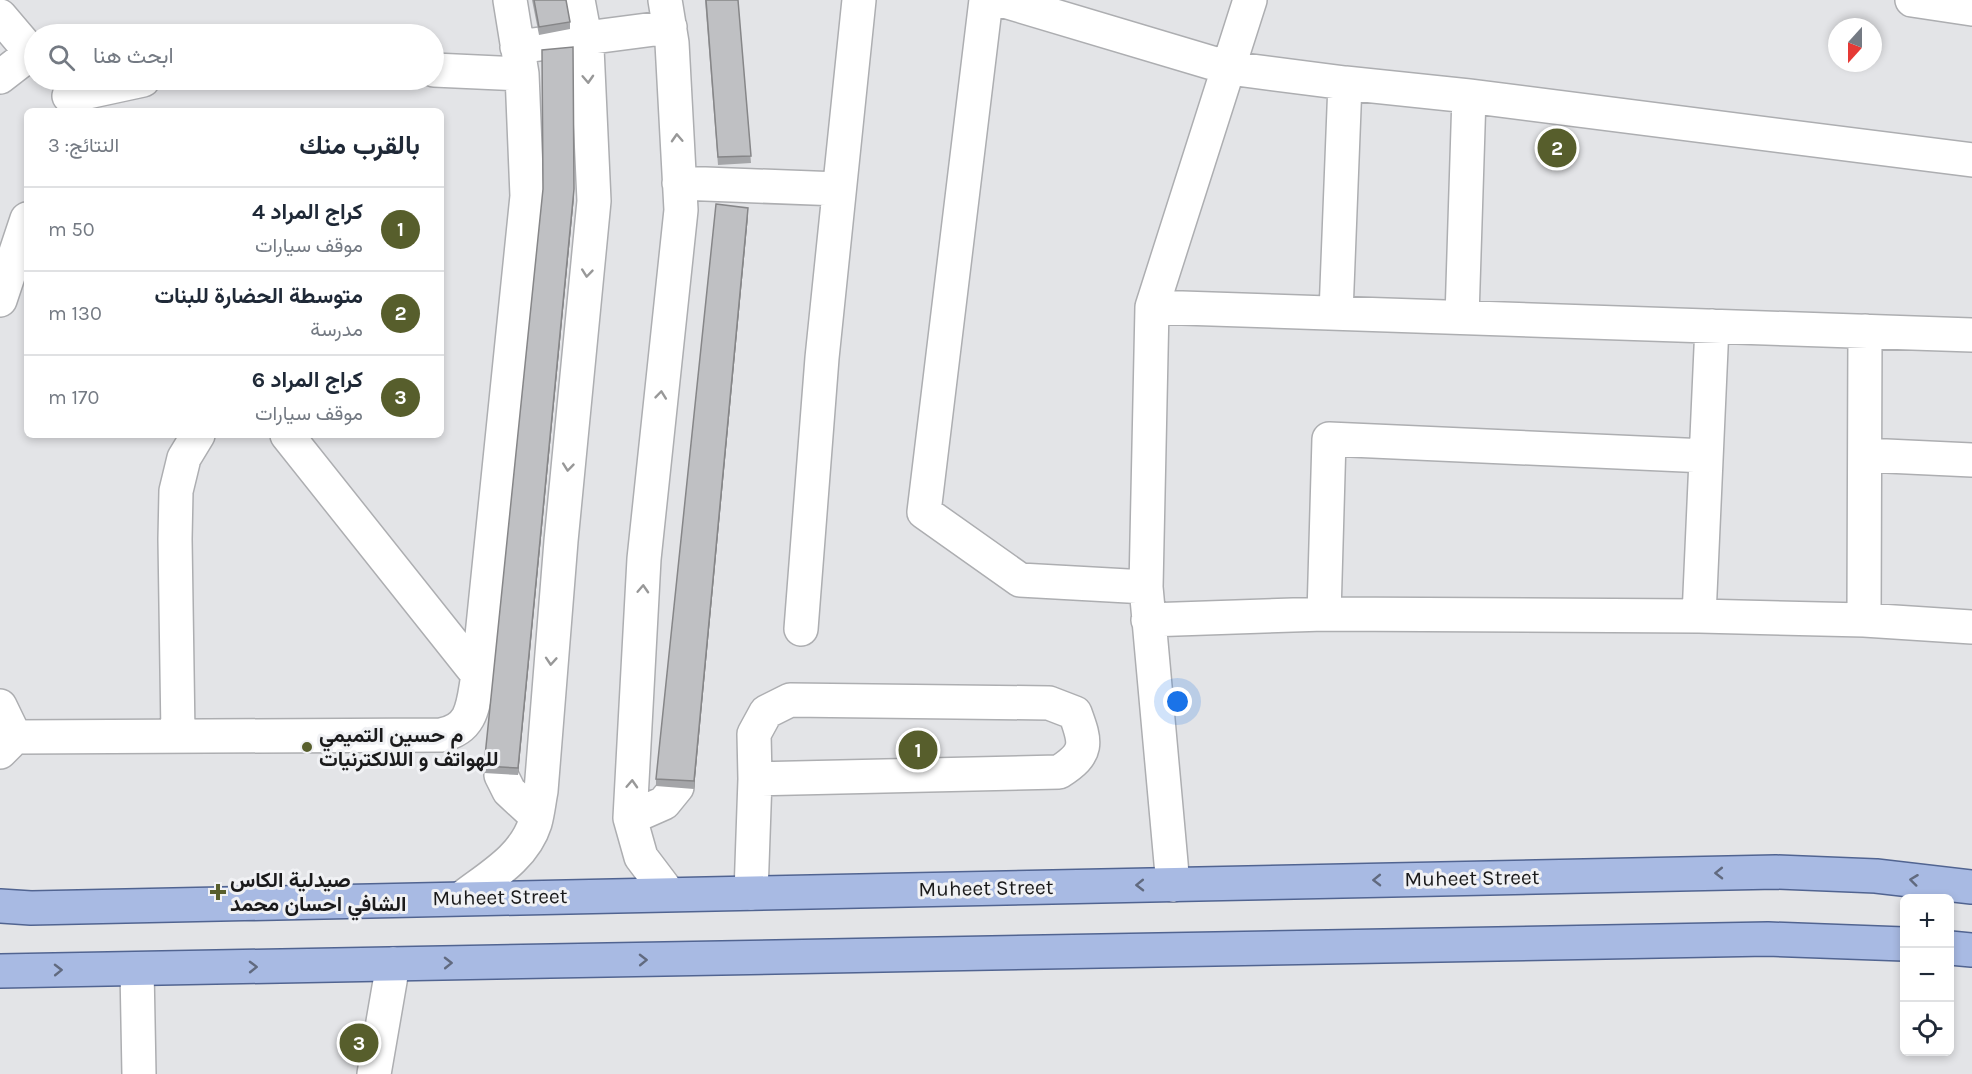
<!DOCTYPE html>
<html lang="ar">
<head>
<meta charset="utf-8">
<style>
	body { margin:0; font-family:Karla,Vazirmatn,sans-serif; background:#f2f2f3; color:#1f2937; direction:rtl }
	.controls { position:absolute; right:18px; bottom:18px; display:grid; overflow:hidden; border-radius:9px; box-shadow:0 3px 9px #0003 }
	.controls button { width:54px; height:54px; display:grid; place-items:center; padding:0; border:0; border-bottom:2px solid #e0e1e3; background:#fff; color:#1f2937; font:30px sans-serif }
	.compass { position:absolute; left:1828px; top:18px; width:54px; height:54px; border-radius:50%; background:#fff; box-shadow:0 3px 9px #0003; rotate:201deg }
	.you { position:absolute; left:1178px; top:702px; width:21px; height:21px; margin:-15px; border:4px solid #fff; border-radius:50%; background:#1a73e8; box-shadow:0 0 0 9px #1a73e833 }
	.badge { display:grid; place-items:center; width:39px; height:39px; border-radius:50%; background:#575e2c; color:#fff; font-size:20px; font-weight:700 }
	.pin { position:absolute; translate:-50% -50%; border:3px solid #fff; box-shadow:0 2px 6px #0006 }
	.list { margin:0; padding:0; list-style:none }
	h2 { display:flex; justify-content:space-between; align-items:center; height:78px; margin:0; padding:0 24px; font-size:26px }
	h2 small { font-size:20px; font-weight:400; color:#747a83 }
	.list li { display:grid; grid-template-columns:39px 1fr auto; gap:18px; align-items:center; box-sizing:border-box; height:84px; padding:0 24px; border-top:2px solid #e0e1e3 }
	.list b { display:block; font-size:22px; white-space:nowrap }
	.list p { margin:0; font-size:20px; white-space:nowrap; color:#747a83 }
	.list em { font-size:20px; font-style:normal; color:#747a83 }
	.icon { flex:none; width:33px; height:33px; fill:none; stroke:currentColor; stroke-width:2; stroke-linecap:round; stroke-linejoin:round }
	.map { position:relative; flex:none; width:1972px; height:1074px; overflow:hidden; direction:ltr }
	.search { position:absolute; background:#fff; box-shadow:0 3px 9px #0003; left:24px; top:24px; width:420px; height:66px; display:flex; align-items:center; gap:15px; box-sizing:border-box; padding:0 21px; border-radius:33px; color:#747a83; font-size:22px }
	.panel { position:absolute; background:#fff; box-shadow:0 3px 9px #0003; left:24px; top:108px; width:420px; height:330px; border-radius:9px; direction:rtl }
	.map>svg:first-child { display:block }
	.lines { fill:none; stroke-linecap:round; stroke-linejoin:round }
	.minor-casing { stroke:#adaeb1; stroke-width:36 }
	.major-casing { stroke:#516491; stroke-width:36 }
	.minor { stroke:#fff; stroke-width:33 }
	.major { stroke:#a8bae3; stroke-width:33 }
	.wall { fill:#a4a5a8 }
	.shaded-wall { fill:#868688 }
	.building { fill:#bfc0c3; stroke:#868688; stroke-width:1.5 }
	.oneway { stroke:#989898 }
	.oneway2 { stroke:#616a7f }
	.poi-dot { fill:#575e2c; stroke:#f0f1f4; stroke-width:2 }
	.labels { text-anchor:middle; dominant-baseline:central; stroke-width:6; stroke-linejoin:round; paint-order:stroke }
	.poi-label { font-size:21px; font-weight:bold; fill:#1a1a1b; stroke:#f0f1f4; text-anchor:start }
	.street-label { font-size:21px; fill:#1a1a1b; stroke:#f0f1f4 }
</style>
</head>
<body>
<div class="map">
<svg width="1972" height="1074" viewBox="0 0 1972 1074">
	<rect width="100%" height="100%" fill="#e3e4e7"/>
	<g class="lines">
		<g class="minor-casing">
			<path id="minor" d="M665,0L672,43L681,210L644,559L630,818L641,857L669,894
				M986,0L924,512L1020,580L1146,587
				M1001,0L1229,68L1345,83L1469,96L1972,160
				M1912,0L1972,9
				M0,16L34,56
				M517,47L670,27
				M434,70L522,74
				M0,77L31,53
				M69,96L143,80
				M679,183L839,189
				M0,300L27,219
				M1152,307L1972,335
				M1336,313L1345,83
				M1462,317L1469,96
				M287,435L478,675
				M1865,455L1972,460
				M1324,614L1329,439L1706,456
				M1699,616L1712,326
				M1148,620L1324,614L1699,616L1864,620L1972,627
				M1864,620L1865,331
				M801,629L822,358L859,0
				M0,706L15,737L0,752
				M178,735L175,539L176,491L184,458L198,435
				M15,737L441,735C474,729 473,703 478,675L527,196L522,74L510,0
				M501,775L509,791L536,816
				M630,818L664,803L677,787
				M1173,885L1146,587L1152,307L1250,0
				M751,893L755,779L754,734L766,712L790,700L1049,703L1075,713C1086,743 1089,753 1059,772L755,779
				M462,898C489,877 524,858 535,823C538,812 539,801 541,791L561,541L594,201L587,48L578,0
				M137,969L139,1074
				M374,1074L393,964"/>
		</g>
		<g class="major-casing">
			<path id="major" d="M0,906L31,908L1776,872L1876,876L1972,887
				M1950,948L1972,950
				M0,971L1768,939L1904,944"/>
		</g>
		<use href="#minor" class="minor"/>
		<use href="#major" class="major"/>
	</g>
	<path class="wall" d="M532,0H566L570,22V29L539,35Z
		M705,0H738L751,163L718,165Z
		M574,197L518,775L484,773V766Z
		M748,216L694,789L656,786V779Z"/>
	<path class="shaded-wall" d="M574,189V197L518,775V768Z
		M748,208V216L694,789V781Z"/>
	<path class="building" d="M534,0H566L570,22L539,27Z
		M706,0H738L751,156L718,157Z
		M573,47L574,189L518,768L484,766L543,189L542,50Z
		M716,204L748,208L694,781L656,779Z"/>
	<defs><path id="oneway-chevron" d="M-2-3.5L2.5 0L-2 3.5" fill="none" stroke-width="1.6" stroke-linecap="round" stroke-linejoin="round" transform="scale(1.5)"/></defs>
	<g class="oneway">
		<use href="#oneway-chevron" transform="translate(588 79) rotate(87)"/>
		<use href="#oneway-chevron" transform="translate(677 138) rotate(-93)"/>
		<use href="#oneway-chevron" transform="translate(587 273) rotate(96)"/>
		<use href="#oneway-chevron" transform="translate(661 395) rotate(-84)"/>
		<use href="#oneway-chevron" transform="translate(568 467) rotate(96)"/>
		<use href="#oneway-chevron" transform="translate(643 589) rotate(-87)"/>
		<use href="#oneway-chevron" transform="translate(551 661) rotate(94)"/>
		<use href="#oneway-chevron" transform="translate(632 784) rotate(-87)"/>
	</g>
	<g class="oneway2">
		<use href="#oneway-chevron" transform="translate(1719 873) rotate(179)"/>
		<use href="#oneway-chevron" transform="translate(1377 880) rotate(179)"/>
		<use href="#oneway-chevron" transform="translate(1914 880) rotate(-173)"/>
		<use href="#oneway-chevron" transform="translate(1140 885) rotate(179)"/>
		<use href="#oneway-chevron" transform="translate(643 960) rotate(-1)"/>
		<use href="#oneway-chevron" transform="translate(448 963) rotate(-1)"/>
		<use href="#oneway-chevron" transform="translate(253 967) rotate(-1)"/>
		<use href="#oneway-chevron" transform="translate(58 970) rotate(-1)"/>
	</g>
	<g class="poi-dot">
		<circle cx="307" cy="747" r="6"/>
		<path d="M215 883h6v6h6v6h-6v6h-6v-6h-6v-6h6z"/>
	</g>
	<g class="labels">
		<g class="poi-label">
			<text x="319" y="735">م حسين التميمي<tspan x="319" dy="24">للهواتف و اللالكترنيات</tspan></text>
			<text x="230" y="880">صيدلية الكاس<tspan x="230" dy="24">الشافي احسان محمد</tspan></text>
		</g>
		<g class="street-label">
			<text transform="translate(1472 878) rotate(-1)">Muheet Street</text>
			<text transform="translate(986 888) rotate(-1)">Muheet Street</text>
			<text transform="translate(500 897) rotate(-1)">Muheet Street</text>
		</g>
	</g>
</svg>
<div class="controls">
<button>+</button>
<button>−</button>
<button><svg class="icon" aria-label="locate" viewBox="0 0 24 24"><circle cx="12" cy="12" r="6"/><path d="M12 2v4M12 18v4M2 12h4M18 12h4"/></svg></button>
</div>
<svg class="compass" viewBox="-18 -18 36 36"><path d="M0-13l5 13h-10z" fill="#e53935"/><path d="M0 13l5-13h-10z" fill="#747a83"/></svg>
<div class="you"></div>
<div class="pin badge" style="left:918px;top:750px">1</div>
<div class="pin badge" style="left:1557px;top:148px">2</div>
<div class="pin badge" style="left:359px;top:1043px">3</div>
<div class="search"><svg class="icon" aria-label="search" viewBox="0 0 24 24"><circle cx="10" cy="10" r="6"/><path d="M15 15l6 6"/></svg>ابحث هنا</div>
<section class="panel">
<h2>بالقرب منك<small>النتائج: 3</small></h2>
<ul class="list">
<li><span class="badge">1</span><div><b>كراج المراد 4</b><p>موقف سيارات</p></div><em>50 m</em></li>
<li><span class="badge">2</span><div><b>متوسطة الحضارة للبنات</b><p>مدرسة</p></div><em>130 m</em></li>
<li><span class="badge">3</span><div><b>كراج المراد 6</b><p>موقف سيارات</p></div><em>170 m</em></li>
</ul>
</section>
</div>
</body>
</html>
